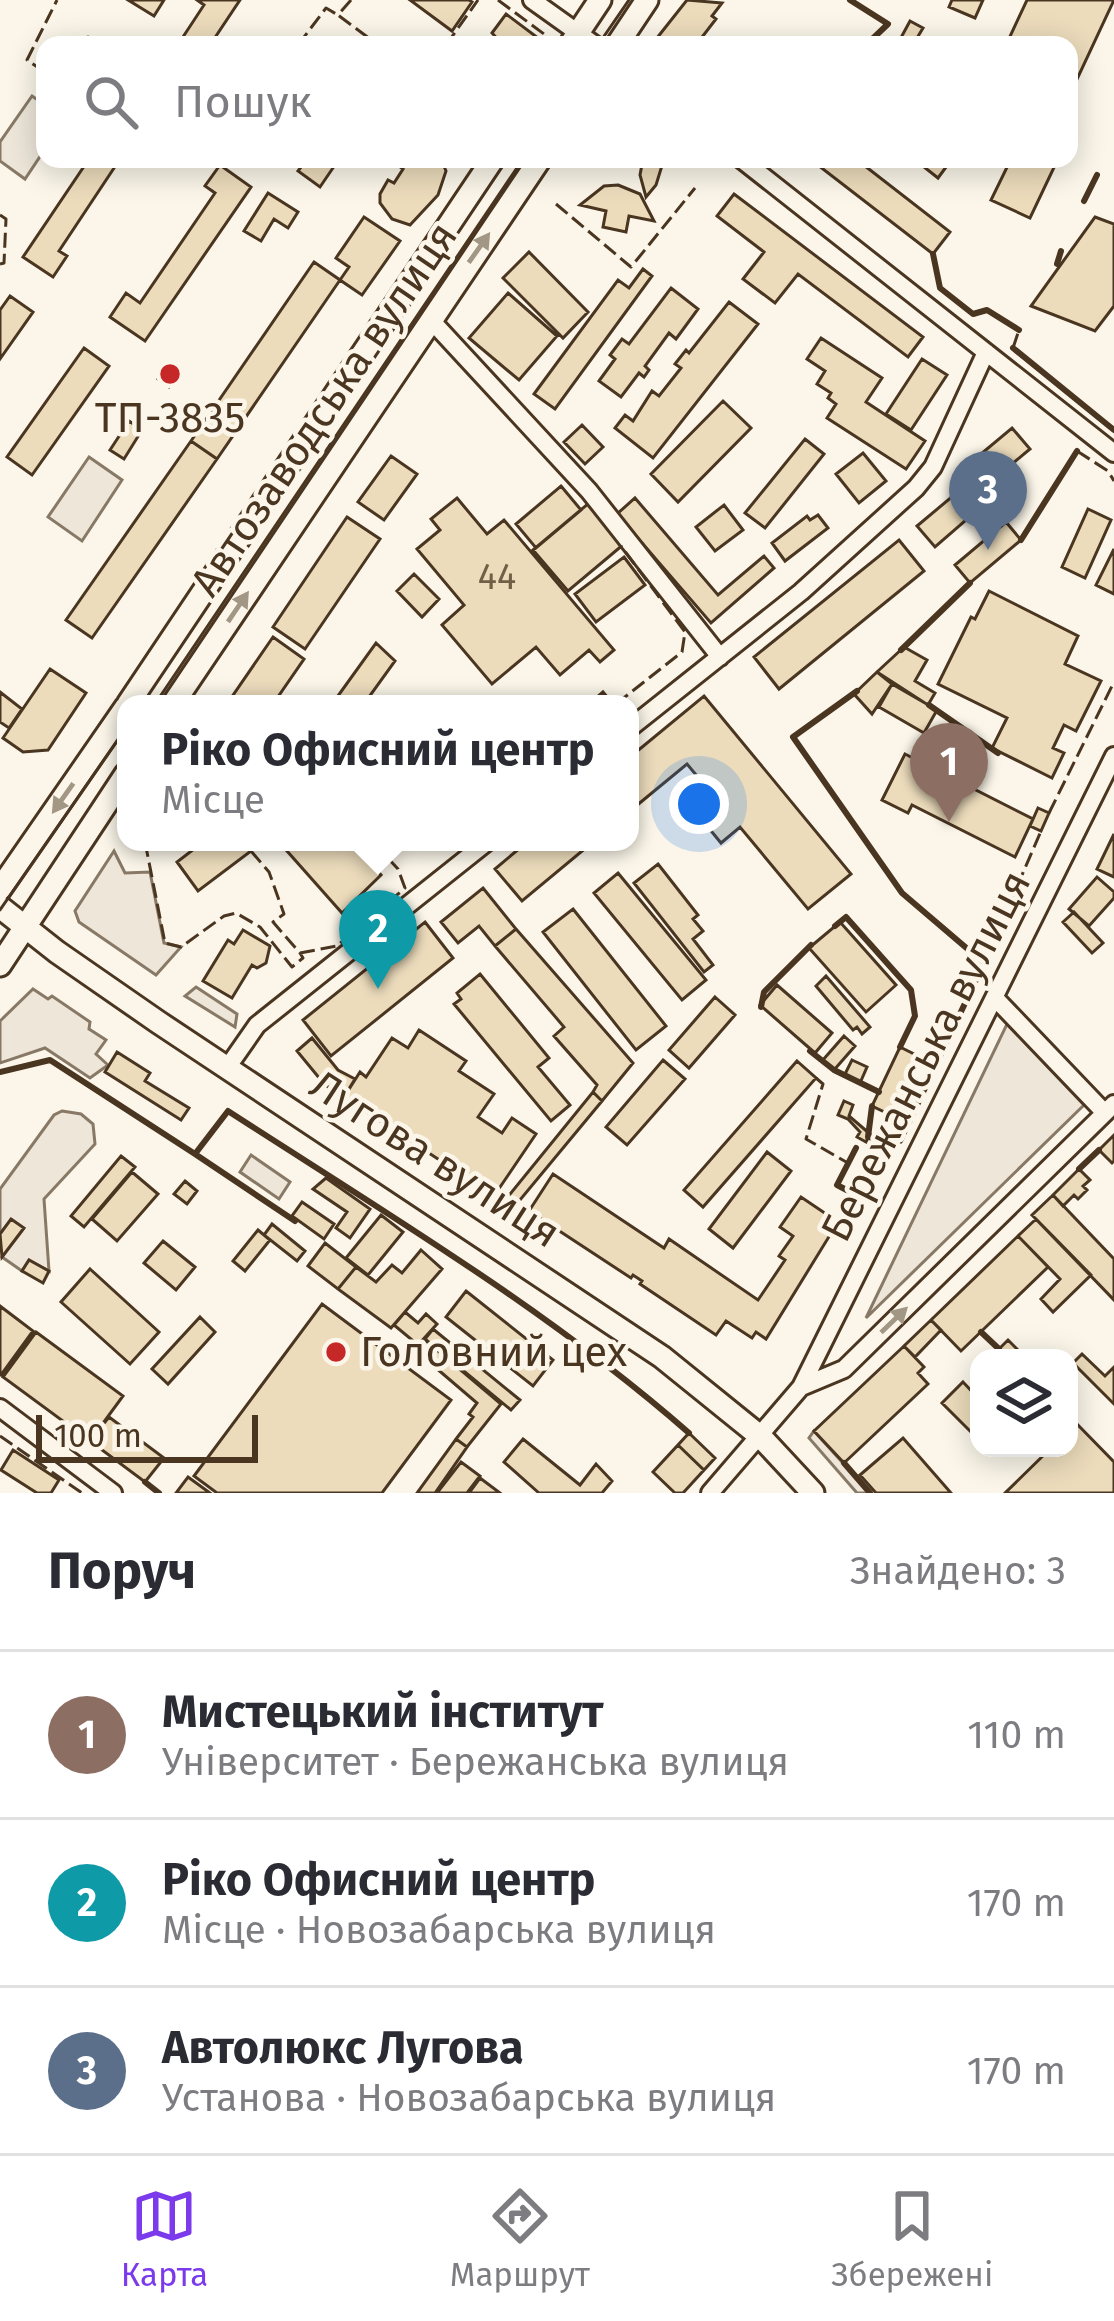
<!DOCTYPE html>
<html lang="uk">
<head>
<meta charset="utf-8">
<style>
	body { margin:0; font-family:"Fira Sans",sans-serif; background:#f7f7f7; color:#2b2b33 }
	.controls { position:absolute; right:36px; bottom:36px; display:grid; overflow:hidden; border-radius:24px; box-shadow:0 6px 30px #0003 }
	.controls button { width:108px; height:108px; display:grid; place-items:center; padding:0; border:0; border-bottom:3px solid #e1e1e2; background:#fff; color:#2b2b33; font:60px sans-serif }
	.scale { position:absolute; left:36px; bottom:30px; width:222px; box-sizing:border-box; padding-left:12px; border:6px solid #4a3520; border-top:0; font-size:33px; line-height:42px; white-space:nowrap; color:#4a3520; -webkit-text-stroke:9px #fbf6e9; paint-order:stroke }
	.you { position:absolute; left:699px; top:804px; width:42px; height:42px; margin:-30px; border:9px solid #fff; border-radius:50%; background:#1a73e8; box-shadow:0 0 0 18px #1a73e833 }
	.badge { display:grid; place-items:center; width:78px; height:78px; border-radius:50%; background:#7c3aed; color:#fff; font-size:39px; font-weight:700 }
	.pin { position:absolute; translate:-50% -99px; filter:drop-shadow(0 3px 6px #0008) }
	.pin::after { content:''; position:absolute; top:63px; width:42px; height:36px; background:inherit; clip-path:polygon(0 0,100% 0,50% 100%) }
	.popup { position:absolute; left:117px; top:695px; width:522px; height:156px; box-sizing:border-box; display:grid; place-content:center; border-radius:24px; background:#fff; filter:drop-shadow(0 3px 9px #0005); font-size:39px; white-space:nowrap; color:#7c7c81 }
	.popup b { font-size:45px; color:#2b2b33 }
	.popup::after { content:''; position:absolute; left:50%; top:100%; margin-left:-24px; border:24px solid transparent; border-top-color:#fff }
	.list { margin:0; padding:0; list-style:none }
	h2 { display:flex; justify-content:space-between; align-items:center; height:156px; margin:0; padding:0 48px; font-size:51px }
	h2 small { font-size:39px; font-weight:400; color:#7c7c81 }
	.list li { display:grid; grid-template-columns:78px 1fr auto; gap:36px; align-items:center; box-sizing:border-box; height:168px; padding:0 48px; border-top:3px solid #e1e1e2 }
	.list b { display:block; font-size:45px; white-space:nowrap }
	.list p { margin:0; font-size:39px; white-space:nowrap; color:#7c7c81 }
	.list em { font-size:39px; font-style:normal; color:#7c7c81 }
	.icon { flex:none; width:66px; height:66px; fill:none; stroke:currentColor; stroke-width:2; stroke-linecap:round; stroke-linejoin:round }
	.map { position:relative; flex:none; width:1114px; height:1493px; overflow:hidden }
	.search { position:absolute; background:#fff; box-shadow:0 6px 30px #0003; left:36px; right:36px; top:36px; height:132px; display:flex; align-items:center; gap:30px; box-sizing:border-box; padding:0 42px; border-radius:24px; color:#7c7c81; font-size:45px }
	.sheet { height:660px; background:#fff }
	nav { display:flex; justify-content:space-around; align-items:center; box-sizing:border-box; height:168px; border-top:3px solid #e1e1e2; background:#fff; font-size:33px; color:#7c7c81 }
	nav a { display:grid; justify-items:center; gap:6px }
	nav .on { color:#7c3aed }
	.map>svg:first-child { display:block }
	.green { fill:#ede6d9; stroke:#887966; stroke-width:3 }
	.building { fill:#ecdcbc; stroke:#4a3520; stroke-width:3 }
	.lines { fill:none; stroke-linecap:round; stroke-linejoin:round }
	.minor-casing { stroke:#4a3520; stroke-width:22 }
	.major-casing { stroke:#4a3520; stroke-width:27 }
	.minor { stroke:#fbf6e9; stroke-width:16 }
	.major { stroke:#fbf6e9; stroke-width:21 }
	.tram { stroke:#4a3520; stroke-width:3 }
	.fence { stroke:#4a3520; stroke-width:3; stroke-dasharray:15 6; stroke-linecap:butt }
	.wall { stroke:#4a3520; stroke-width:6 }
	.oneway { fill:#a29684 }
	.poi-dot { fill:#c62828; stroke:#fbf6e9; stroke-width:4.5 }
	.labels { text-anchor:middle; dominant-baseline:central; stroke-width:9; stroke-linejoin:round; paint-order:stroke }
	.number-label { font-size:36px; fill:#725f47 }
	.street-label { font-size:42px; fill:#4a3520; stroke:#fbf6e9 }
	.poi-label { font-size:42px; fill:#4a3520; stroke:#fbf6e9 }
</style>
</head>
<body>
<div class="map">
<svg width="1114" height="1493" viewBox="0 0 1114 1493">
	<rect width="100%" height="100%" fill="#fbf6e9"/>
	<path class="green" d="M32,96L45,105V149L25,179L0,161V142Z
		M89,457L122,480L82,541L48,517Z
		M114,851L125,873L150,872L164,943L181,947L156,975L79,922L75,911Z
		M196,987L237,1014L235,1027L185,996Z
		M33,989L48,999L52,996L90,1022L89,1029L106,1040L96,1054L108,1065L90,1078L45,1048L0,1063V1021Z
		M1007,1024L1084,1105L866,1318Z
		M62,1111L81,1114L93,1124L95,1144L44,1199L49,1271L29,1260L22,1271L2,1257L23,1229L11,1220L0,1234V1189L54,1115Z
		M251,1155L290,1182L279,1199L240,1172Z
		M814,1431L870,1493H857L809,1438Z"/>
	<path class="building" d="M128,0H164L154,16Z
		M197,0H240L210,45H189L181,40L204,5Z
		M410,0H469L472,2L452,31Z
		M687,0L722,3L712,16L716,19L696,45H656L653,43Z
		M952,0H983L975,18L949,7Z
		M1027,0H1114L1072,90L1069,89V45H1006Z
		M506,14L538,38L532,45H503L492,33Z
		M910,21L923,28L917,38L928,45H897Z
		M89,159H120L59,251L67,256L53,277L23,257Z
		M307,159H339L320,187L298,171Z
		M403,159H441L446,171L438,195L410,225L392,219L380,203V194L388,180L394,183L403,169L399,166Z
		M643,159H664L656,185L646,197L640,175Z
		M810,159H856L950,232L933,254Z
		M914,159H952L938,178Z
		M1011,159H1058L1030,218L991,200Z
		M220,165L251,187L145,341L110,317L126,293L140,303L215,193L205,186Z
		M618,185L640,194L654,221L629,216L626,232L603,227L606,211L580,205L604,186Z
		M268,193L298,212L288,228L274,219L261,241L244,231Z
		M734,194L923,337L908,357L798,274L775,303L743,279L764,252L717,216Z
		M364,217L400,241L362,295L340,280L349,267L336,258Z
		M1095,217L1114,224V306L1095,331L1031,306Z
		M529,252L588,312L563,338L503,278Z
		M314,262L340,280L217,459L191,441Z
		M643,269L652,276L555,409L534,394L618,280L629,288Z
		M671,288L698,309L676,339L669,333L645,366L649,370L644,377L639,373L621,397L599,381L615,359L610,355L622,339L629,344Z
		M508,293L557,336L519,380L469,338Z
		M10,296L33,312L0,359V310Z
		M729,302L758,324L653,458L615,428L625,415L633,421L652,391L659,396L681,368L675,364L686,350L689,353Z
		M821,338L882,378L866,402L925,441L906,469L827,418L836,404L828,398L831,393L817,384L825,371L807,359Z
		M84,348L109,366L32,475L7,457Z
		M922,359L947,375L911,430L886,414Z
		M170,362L181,370L169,387L158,379Z
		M723,401L751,428L678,502L651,474Z
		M129,421L142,430L124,459L110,450Z
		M582,425L603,447L585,464L564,442Z
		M1012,428L1030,449L988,484L996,494L935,547L917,526L978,475L969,464Z
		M805,439L824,454L765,528L745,513Z
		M191,441L217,459L92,638L66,620Z
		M863,453L886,481L859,503L836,474Z
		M391,456L417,474L384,520L358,502Z
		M561,486L581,510L536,548L516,524Z
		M457,498L487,534L504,520L614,650L600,662L589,650L560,675L536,647L492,684L442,625L464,605L417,549L440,530L431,519Z
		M635,498L718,595L764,556L774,568L711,623L617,514Z
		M589,503L624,544L568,591L533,550Z
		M724,505L743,530L715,551L696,527Z
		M1088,509L1111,520L1085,578L1062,567Z
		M818,515L828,528L785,561L772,543L807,516L810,520Z
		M347,517L380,539L305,649L273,627Z
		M1006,522L1021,540L970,583L955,565Z
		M899,540L924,571L779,689L754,657Z
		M1114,549V594L1096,585Z
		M624,557L645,585L596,622L575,594Z
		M414,574L439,599L422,617L397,591Z
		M989,591L1078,636L1065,664L1101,681L1076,731L1064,725L1053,748L1064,753L1052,778L992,748L1007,718L938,684L971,617L975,619Z
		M273,637L304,659L273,704H227Z
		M376,643L395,661L364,704H340L335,700Z
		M904,647L927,660L915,681L935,693L928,705L877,672Z
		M50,669L86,693L48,750L23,752L3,738Z
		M877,672L892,684L872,714L854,694Z
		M892,684L937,710L924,733L879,707Z
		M0,692L22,709L9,728L0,722Z
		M603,692L613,704H589Z
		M704,696L851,874L808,909L740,827L721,843L703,821L722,806L687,764L630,811V757Z
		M905,754L1033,819L1015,857L912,805L908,813L882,800Z
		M1038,808L1049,813L1041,831L1030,826Z
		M1114,834V877L1097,869Z
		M203,842H244L251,851L198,891L177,862Z
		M279,842H351L381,875L342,913Z
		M527,842H593L522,901L495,869Z
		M658,864L698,915L693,919L703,931L693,939L713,965L704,972L634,883Z
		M618,873L706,980L682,1000L594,893Z
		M1097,877L1114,892V898L1089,926L1069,909Z
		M483,888L516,929L495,946L479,926L458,943L441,922Z
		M573,909L666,1026L636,1050L543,932Z
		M1074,912L1103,943L1092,953L1063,922Z
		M425,922L453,958L331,1056L303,1020Z
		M840,922L896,985L866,1012L809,948Z
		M516,929L633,1063L602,1101L593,1092L597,1085L554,1036L564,1027L495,946Z
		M243,930L270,946L266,963L257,968L252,965L232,998L203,981L228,940L234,944Z
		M480,974L549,1058L538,1067L570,1105L551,1121L454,1004L461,999L457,993Z
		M826,976L870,1027L862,1034L857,1027L853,1030L816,986Z
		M777,985L832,1033L815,1053L760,1005Z
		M715,997L735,1015L689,1068L669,1050Z
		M419,1030L466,1061L459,1071L494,1094L478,1117L502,1133L512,1118L536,1134L494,1196L344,1097L360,1072L366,1077L392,1038L408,1048Z
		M844,1036L855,1046L834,1070L822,1061Z
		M312,1038L338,1070L355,1079L344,1097L325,1085L297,1051Z
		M900,1047L922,1058L893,1116L872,1106Z
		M117,1052L150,1073L145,1081L189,1108L181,1120L105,1072Z
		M663,1060L685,1079L627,1145L606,1127Z
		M852,1060L867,1067L860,1083L844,1076Z
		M797,1061L816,1078L703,1207L684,1190Z
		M593,1092L602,1101L515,1206L506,1199Z
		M844,1101L853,1105L849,1116L870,1134L866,1142L857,1137L860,1132L848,1119L838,1115Z
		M1114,1135V1161L1112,1163L1099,1150Z
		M767,1152L791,1171L733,1248L709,1229Z
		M121,1156L135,1167L84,1227L71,1216Z
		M1079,1169L1090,1180L1083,1186L1087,1190L1078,1199L1074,1195L1063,1206L1053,1195Z
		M132,1172L158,1194L117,1241L92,1219Z
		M553,1174L664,1248L669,1239L758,1300L785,1260L779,1256L793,1236L780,1227L801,1197L838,1222L766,1339L756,1332L752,1338L726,1321L716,1335L640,1284L642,1281L633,1275L631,1278L529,1211Z
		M326,1178L370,1209L350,1238L336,1228L347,1212L313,1189Z
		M185,1181L197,1191L187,1204L174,1194Z
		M1053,1195L1114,1259V1300L1032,1215Z
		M302,1202L334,1224L324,1239L292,1216Z
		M381,1215L403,1232L368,1275L346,1258Z
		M11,1219L24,1228L2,1257L0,1234Z
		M1036,1219L1091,1275L1053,1312L1041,1299L1060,1279L1018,1236Z
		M272,1224L305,1251L297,1261L264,1235Z
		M258,1230L270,1240L245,1271L233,1261Z
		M1018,1236L1048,1267L961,1351L931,1320Z
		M163,1241L195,1267L176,1290L144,1263Z
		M325,1243L356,1267L338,1289L308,1266Z
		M421,1250L442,1269L391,1328L338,1289L356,1267L376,1282L392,1265L402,1273Z
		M29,1260L49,1271L43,1283L22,1271Z
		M90,1269L159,1332L130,1364L61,1302Z
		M466,1291L553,1360L533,1386L446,1317Z
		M322,1304L451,1400L382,1493H217L194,1476Z
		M0,1306L33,1331L1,1375H0Z
		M405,1312L418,1323L426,1314L437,1324L418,1345L394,1325Z
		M200,1317L215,1332L168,1384L152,1369Z
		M931,1320L941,1330L915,1357L904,1346Z
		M433,1329L520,1400L511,1410L425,1339Z
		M36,1332L123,1396L90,1441L3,1377Z
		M424,1339L501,1404L467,1447L456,1439L473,1417L469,1414L477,1403L415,1350Z
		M1008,1340L1026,1358H990Z
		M904,1346L924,1367L918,1373L928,1384L844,1463L814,1431Z
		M1082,1354L1105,1376L1114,1367V1404L1073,1363Z
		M963,1382L979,1399L976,1437L942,1403Z
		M109,1417L164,1458L145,1482L90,1441Z
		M1076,1423L1114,1462V1493H1005L1051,1448H1069V1430Z
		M689,1433L715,1458L704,1470L678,1445Z
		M903,1438L951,1493H876L860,1475Z
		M456,1439L467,1447L435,1493H417Z
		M523,1439L580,1485L596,1464L612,1481L602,1493H539L504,1462Z
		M678,1445L704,1470L683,1493H675L653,1472Z
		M13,1450L59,1480L51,1493H37L1,1470Z
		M461,1462L480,1476L467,1493H437Z
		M188,1477L210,1493H176Z
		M480,1478L500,1493H469Z"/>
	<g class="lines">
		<g class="minor-casing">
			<path id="minor" d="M532,0L595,45
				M741,159L1114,453
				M430,319L589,491L720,657
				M630,728L801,592L916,488L933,467L986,352
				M996,999L1105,1113
				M227,1068L257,1025L487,842
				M801,1387L844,1369L1114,1104
				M0,1408L113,1493
				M710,1493L801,1387L1114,756"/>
		</g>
		<g class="major-casing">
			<path id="major" d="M570,45L600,0
				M617,45L647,0
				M128,704L493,159
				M173,704L540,159
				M0,889L126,707
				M0,907L57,952L158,1022L662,1357L761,1437L813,1493
				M0,965L126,774"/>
		</g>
		<use href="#minor" class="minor"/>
		<use href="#major" class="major"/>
		<path class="tram" d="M598,45L629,0
			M155,704L523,159
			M0,910L126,728"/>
		<path class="fence" d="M351,0L338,15L378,45
			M498,0L548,37L545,45
			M82,45L88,37L98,45
			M298,45L326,8L338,15
			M446,45L478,0
			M45,72L27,60L57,0
			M556,204L631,267L695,188
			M0,215L6,219L4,263L0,264
			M1013,348L1019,330
			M1077,451L1108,471L1114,481
			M616,704L682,652L685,632L621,546
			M1049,813L1114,682
			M145,842L165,943L181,947L224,916L236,913L260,927L292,967L303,958L300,953
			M251,851L269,872L284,914L273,922L300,953
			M300,953L337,946L405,888L398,869L373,842
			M984,963L1041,831
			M816,1078L823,1084L806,1139L848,1163
			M0,1436L82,1493"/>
		<path class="wall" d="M850,0L888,24L866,45
			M778,159H782
			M1084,201L1097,175
			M933,254L940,288L973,314L987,310L1019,330
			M1057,264L1061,251
			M1013,348L1114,430
			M1021,540L1077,451
			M901,650L970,583
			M857,691L793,737L902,893L984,963L900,1141L868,1137L872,1106
			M929,705L998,753
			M835,926L846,917L911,990L915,1016L900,1047
			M761,1007L764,992L811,945
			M810,1051L834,1070L879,1092
			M0,1072L50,1060L195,1154L228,1111C384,1212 549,1310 689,1433
			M856,1148L837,1185L862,1198
			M195,1154L295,1221
			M1079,1169L1099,1150
			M981,1332L999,1349
			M844,1463L870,1493
			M145,1482L159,1493"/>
	</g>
	<defs><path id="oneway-solid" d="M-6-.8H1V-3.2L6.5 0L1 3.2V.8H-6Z" transform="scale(3)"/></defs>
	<g class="oneway">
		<use href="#oneway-solid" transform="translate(479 248) rotate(-55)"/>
		<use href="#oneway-solid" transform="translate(238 607) rotate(-56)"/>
		<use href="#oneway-solid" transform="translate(63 798) rotate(125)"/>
		<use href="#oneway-solid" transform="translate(894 1320) rotate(-44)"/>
	</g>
	<g class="poi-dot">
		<circle cx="170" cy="374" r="12"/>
		<circle cx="336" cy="1352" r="12"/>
	</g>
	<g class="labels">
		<g class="number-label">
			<text x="497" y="577">44</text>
		</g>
		<g class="street-label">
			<text transform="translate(324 409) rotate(-56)">Автозаводська вулиця</text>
			<text transform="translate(926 1056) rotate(-63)">Бережанська вулиця</text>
			<text transform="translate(435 1159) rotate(33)">Лугова вулиця</text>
		</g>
		<g class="poi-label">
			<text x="170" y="418">ТП-3835</text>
			<text x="360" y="1352" text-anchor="start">Головний цех</text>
		</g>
	</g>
</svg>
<div class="controls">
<button><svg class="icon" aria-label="layers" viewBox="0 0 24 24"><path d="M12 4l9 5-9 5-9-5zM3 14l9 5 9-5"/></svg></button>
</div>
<div class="scale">100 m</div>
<div class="you"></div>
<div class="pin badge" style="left:949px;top:822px;background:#8d6e63">1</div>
<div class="pin badge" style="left:378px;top:989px;background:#0f9aa8">2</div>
<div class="popup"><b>Ріко Офисний центр</b>Місце</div>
<div class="pin badge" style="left:988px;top:550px;background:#5c6f8a">3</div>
<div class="search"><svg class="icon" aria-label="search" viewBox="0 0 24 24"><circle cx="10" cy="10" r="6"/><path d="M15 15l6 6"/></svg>Пошук</div>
</div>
<section class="sheet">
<h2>Поруч<small>Знайдено: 3</small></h2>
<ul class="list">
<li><span class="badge" style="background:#8d6e63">1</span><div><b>Мистецький інститут</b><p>Університет · Бережанська вулиця</p></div><em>110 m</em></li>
<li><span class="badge" style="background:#0f9aa8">2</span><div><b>Ріко Офисний центр</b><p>Місце · Новозабарська вулиця</p></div><em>170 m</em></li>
<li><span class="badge" style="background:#5c6f8a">3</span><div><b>Автолюкс Лугова</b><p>Установа · Новозабарська вулиця</p></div><em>170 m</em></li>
</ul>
</section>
<nav>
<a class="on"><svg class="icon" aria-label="map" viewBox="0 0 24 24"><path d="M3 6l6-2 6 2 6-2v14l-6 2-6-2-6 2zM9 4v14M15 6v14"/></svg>Карта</a>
<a><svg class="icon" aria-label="directions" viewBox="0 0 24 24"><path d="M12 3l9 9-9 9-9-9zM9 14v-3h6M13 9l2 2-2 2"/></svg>Маршрут</a>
<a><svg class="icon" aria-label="saved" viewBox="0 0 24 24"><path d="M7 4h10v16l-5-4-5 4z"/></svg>Збережені</a>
</nav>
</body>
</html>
